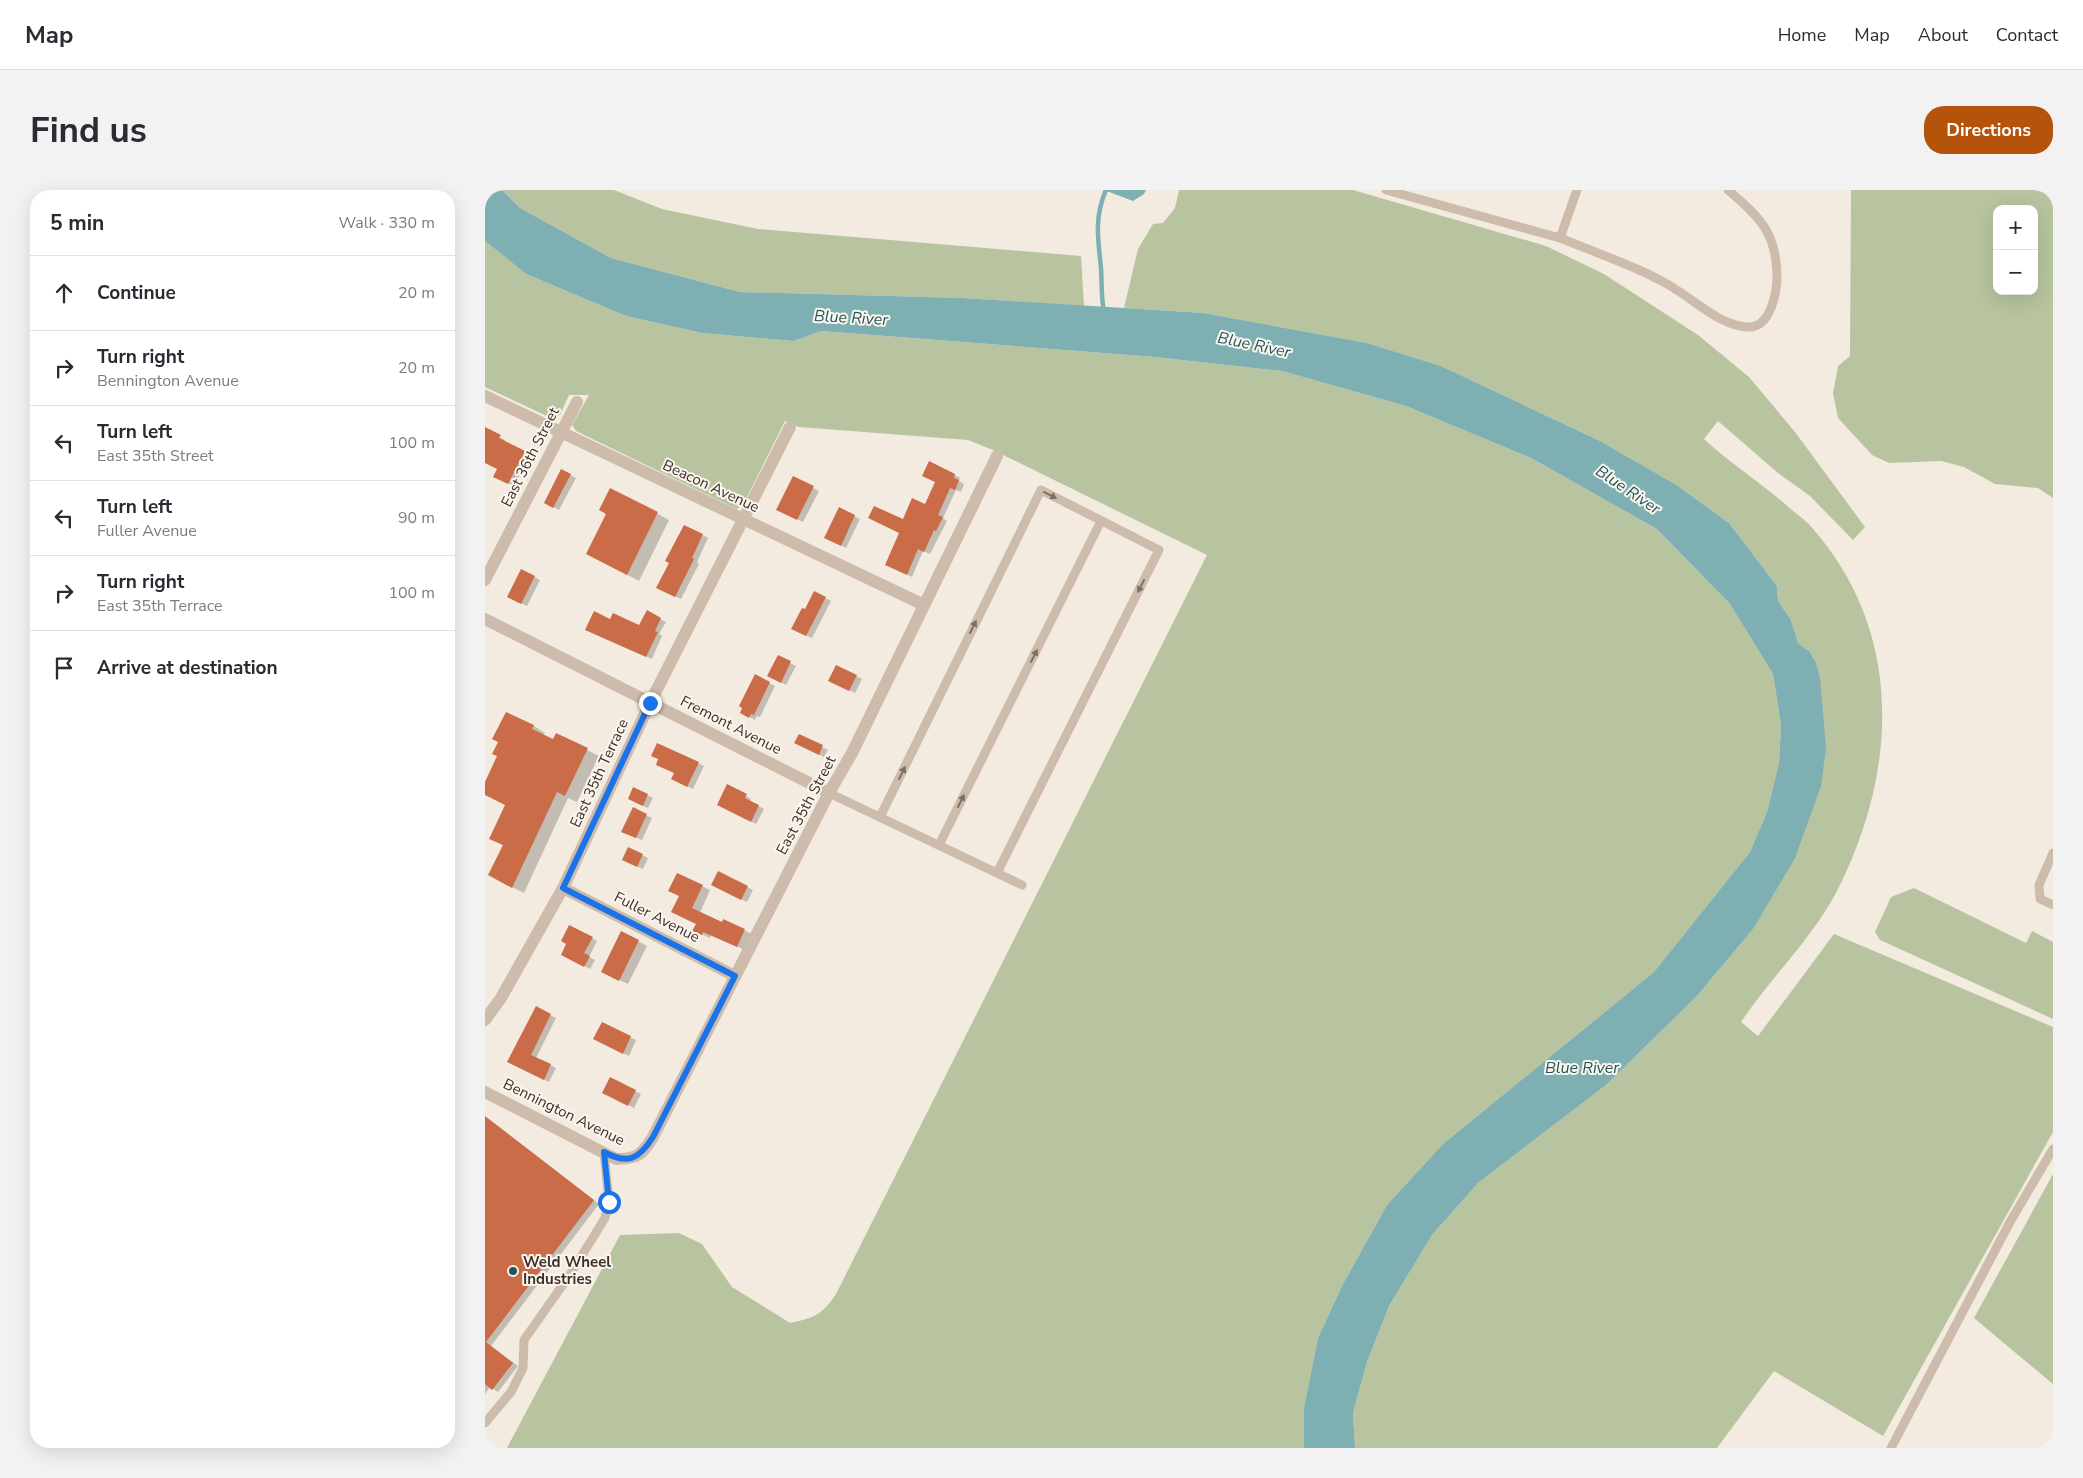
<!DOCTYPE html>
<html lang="en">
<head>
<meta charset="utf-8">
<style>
	body { margin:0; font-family:"Nunito Sans",sans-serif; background:#f2f2f3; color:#2b2b33 }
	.controls { position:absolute; right:15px; top:15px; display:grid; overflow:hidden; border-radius:10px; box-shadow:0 5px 20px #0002 }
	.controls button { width:45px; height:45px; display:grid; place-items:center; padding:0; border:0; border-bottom:1px solid #e1e1e2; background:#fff; color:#2b2b33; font:25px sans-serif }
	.stop { position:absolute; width:15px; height:15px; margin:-11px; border:4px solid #1a73e8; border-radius:50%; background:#fff }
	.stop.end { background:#1a73e8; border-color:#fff; box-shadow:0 1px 5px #0008 }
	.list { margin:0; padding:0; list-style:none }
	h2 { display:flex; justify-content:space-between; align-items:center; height:65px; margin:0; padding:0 20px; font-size:21px }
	h2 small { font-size:16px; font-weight:400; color:#7c7c81 }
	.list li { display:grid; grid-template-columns:32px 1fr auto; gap:15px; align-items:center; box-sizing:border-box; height:75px; padding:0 20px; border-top:1px solid #e1e1e2 }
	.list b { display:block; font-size:19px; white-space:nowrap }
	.list p { margin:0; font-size:16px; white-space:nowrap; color:#7c7c81 }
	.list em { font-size:16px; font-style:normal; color:#7c7c81 }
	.icon { flex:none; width:28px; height:28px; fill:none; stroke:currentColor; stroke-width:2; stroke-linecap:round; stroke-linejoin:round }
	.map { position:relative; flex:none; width:1568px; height:1258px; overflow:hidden; border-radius:20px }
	header { display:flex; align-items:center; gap:30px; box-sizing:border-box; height:70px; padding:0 25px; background:#fff; border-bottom:1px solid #e1e1e2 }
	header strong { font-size:24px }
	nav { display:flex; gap:28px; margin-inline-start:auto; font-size:18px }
	.intro { display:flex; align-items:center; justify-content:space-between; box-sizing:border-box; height:120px; padding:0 30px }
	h1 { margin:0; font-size:35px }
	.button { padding:12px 22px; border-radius:20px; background:#b45309; color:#fff; font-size:18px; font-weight:700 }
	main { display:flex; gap:30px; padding:0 30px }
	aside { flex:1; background:#fff; border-radius:20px; box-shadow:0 5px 20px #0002 }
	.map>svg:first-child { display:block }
	.green { fill:#b7c49f; fill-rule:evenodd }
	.water { fill:#7eafb3 }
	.shadow { fill:#0003 }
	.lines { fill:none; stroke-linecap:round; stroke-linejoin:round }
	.stream { stroke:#7eafb3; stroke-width:4.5 }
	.building { fill:#ca6c48 }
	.service { stroke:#cdbcab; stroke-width:9 }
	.minor { stroke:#cdbcab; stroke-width:12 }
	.oneway { fill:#7d6f64 }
	.route { stroke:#1a73e8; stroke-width:6 }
	.poi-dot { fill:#1e585e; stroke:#fbf5ed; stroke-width:2 }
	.labels { text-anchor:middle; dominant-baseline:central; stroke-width:4; stroke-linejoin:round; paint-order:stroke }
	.street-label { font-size:15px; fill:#3b302a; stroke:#fbf5ed }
	.poi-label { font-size:15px; font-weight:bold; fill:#3b302a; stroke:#fbf5ed; text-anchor:start }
	.water-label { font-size:16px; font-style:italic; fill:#1e585e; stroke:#fbf5ed }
</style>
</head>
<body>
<header>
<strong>Map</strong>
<nav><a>Home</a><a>Map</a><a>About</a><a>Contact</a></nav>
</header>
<div class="intro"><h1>Find us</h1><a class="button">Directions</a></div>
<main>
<aside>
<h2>5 min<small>Walk · 330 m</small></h2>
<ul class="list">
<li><svg class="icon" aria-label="ahead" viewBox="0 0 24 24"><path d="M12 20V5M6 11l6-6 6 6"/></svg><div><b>Continue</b></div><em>20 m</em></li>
<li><svg class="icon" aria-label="right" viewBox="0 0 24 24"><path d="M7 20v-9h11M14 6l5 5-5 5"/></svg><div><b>Turn right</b><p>Bennington Avenue</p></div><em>20 m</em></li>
<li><svg class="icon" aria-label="left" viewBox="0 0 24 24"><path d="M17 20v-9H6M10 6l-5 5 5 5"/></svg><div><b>Turn left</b><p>East 35th Street</p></div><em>100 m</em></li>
<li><svg class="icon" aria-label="left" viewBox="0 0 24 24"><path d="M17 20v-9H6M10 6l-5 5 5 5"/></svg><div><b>Turn left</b><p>Fuller Avenue</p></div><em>90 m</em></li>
<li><svg class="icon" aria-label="right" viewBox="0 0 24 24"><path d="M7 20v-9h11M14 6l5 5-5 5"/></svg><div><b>Turn right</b><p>East 35th Terrace</p></div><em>100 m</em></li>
<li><svg class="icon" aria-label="arrive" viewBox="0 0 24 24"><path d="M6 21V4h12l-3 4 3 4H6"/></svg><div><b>Arrive at destination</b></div></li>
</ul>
</aside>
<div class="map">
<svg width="1568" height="1258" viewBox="0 0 1568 1258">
	<rect width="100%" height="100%" fill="#f4ebe0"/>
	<path class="green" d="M17,0H129L177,19L273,39L596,66L599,116L478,108L255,102L126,68L35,18Z
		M694,0H868L1061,56L1119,84L1213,145L1264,187L1310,242L1380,337L1368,350L1325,306L1293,283L1233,231L1219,249C1246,274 1279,295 1307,320C1314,326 1323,332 1329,340C1420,445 1412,583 1352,701C1327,749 1286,787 1256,832L1273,846L1349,744L1568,837V942L1398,1246L1289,1181L1232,1258H870L868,1223L882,1172L904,1116L947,1045L993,993L1121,895L1212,806L1268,739L1324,461L1313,453L1306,430L1293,411L1292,396L1244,333L1190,294L1115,251L956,176L882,153L719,123L639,118L653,59L668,34L678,33L690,18Z
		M1366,0H1568V308L1553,298L1510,294L1479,277L1456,271L1404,273L1387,265L1353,228L1348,203L1353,176L1365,166ZM1512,19H1549V101H1512Z
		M0,51L41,84L141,126L217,143L308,151L335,141L670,167L797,181L921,216L1046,268L1172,339L1245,414L1288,484L1296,535L1294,573L1282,622L1265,662L1169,782L958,954L902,1015L858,1094L833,1148L819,1217V1258H22L135,1045L194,1043L217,1054L247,1097L305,1133C329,1128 337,1125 351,1104L722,365L508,260L483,250L314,237L300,231L259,313L252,319L91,241L87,235L104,205H84L75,225L66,228L0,197Z
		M1429,698L1541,753L1547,741L1568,752V829L1395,750L1390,742L1406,707Z
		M1568,984V1194L1489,1128Z"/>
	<path class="water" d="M0,0H17L35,18L126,68L255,102L478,108L719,123L882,153L956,176L1115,251L1190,294L1244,333L1292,396L1293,411L1306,430L1313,453L1324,461L1331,473L1335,488L1341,558L1336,596L1310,668L1268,739L1212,806L1121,895L993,993L947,1045L904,1116L882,1172L868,1223L870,1258H819V1217L833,1148L858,1094L902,1015L958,954L1169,782L1265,662L1282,622L1294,573L1296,535L1288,484L1245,414L1172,339L1046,268L921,216L797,181L670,167L336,141L308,151L217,143L141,126L41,84L0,51Z
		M619,0H661L659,4L648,11Z"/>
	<path class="shadow" d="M3,241L20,250L19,252L45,265L29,296L10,286L14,279L0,272V247Z
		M77,281L91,288L74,320L60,313Z
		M470,285L475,288L474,291L479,294L476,302L471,300L458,328L462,331L445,364L438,361L427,387L407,377L418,331L441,316Z
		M308,288L334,301L318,332L298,322Z
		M126,299L184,330L154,391L102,364L122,324Z
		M355,319L375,329L361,358L346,350Z
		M218,345L223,348L212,372L214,374L196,409L178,401Z
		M37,381L55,390L42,416L29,410Z
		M340,408L346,411L327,448L313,442Z
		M162,422L181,432L174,444L177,446L167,469L107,442L126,430L155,437Z
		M293,467L311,476L301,495L289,489Z
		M351,476L377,489L370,503L350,493Z
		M271,486L290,496L275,527L272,526L270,530L256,522Z
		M21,523L49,536L60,543L58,546L69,551L72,545L114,566L92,612L83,608L39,703L15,691L19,656L6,648L21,615L0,604V595L14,566V552Z
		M314,545L343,560L339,567L316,556Z
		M173,554L219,576L208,599L193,592L191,583L175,569Z
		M162,605L168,608L163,618L149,612Z
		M261,606L266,609L265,611L279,619L271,634L239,617Z
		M148,619L167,628L157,650L143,644Z
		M144,659L163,668L158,679L144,673Z
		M217,696L225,700L215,723L238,733L239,731L267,744L260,760L226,745L225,748L216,744L212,734L195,726Z
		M262,697L268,700L262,712L233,698Z
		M107,748L112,751L104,767L110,770L105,779L78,764Z
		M153,751L162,756L143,794L126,786Z
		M51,818L71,828L51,868L71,878L64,892L29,875Z
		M117,834L151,850L144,866L115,852Z
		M150,901L156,904L149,918L124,905Z
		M0,927L114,1014L6,1156L33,1176L13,1202L5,1197L0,1204Z"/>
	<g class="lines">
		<path class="stream" d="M619,122C616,107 617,93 616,78C613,49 609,27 621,0"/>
	</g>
	<path class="building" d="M0,237L16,245L14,248L40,261L23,294L8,287L12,279L0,273Z
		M444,271L470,284L469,288L474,290L470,300L465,298L453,325L458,327L451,341L449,340L439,362L433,359L422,385L400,375L414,343L383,328L389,316L418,329L427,308L440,314L450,292L437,286Z
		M76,279L86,284L68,318L59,313Z
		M308,286L329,296L312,330L291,320Z
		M125,298L173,322L142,385L101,364L121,324L114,320Z
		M354,317L370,325L356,356L339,348Z
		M199,335L218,344L207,368L209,369L190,407L171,398L184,373L180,371Z
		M36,379L50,386L36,414L22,407Z
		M329,401L341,407L321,446L306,439L317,418L320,419Z
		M162,420L176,428L170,441L173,442L161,467L100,440L109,421L125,429L128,423L154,435Z
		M293,465L306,471L296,493L282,486Z
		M351,475L372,485L364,501L343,491Z
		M270,484L285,492L269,525L266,524L264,528L255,523L257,518L254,516Z
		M21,522L49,535L47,539L68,549L71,543L103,558L80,606L72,602L27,698L3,685L18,655L4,649L20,615L0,605V592L12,566L7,564L13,552L7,549Z
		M314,544L338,555L334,565L309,553Z
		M172,553L214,572L202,597L186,589L189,583L171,575L173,569L166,566Z
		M242,594L262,604L260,608L274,615L266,632L232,615Z
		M148,597L163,604L158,616L143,609Z
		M148,617L162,624L151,648L136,642Z
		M143,657L158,664L152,677L137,670Z
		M233,681L263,696L256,710L226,695Z
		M192,683L218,695L207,718L237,732L238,729L260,739L252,757L218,742L217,745L207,741L211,734L186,722L194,706L183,701Z
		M84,735L108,747L99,763L105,766L99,777L76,765L81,754L76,751Z
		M136,741L154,750L134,791L116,782Z
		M51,816L66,824L46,865L66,874L59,890L22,872Z
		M117,832L146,846L138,864L108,849Z
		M125,887L151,900L143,916L117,903Z
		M0,926L109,1010L1,1152L28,1173L7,1200L0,1194Z"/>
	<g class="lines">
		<path class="service" d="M901,0L1075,48L1092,0
			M1075,48C1105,60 1135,71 1163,84C1172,89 1182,93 1190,99C1212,112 1237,137 1264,137C1286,137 1292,102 1292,85C1291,41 1274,27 1243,0
			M344,603L537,695
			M395,627L556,300L674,360L512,683
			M454,655L616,331
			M1568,663L1554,695L1555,709L1568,715
			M0,1233L26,1202L38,1178L39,1150L86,1083L120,1028L124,1012L119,962
			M1406,1258L1525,1032L1568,959"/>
		<path class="minor" d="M0,206L439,415
			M0,390L92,212
			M0,429L344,603
			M78,698L250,786
			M0,830L16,808L78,698L165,513L305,237
			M0,902L131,969C152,969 157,965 168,947L344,603L367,563L512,266"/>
	</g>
	<defs><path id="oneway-solid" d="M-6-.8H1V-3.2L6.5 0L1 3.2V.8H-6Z" transform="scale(1.25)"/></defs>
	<g class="oneway">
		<use href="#oneway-solid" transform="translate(565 305) rotate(27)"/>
		<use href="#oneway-solid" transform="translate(656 396) rotate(117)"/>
		<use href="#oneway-solid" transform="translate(488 437) rotate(-64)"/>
		<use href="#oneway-solid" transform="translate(549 466) rotate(-63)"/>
		<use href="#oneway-solid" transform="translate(417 583) rotate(-64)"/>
		<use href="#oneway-solid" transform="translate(476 611) rotate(-63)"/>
	</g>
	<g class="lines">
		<path class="route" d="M124,1012L119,962C143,975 154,969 168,947L250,786L78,698L165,513"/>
	</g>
	<circle class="poi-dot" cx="28" cy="1081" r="5"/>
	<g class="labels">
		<g class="street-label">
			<text transform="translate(45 267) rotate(-63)">East 36th Street</text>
			<text transform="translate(226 296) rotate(25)">Beacon Avenue</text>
			<text transform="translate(246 535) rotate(27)">Fremont Avenue</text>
			<text transform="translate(114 583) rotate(-65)">East 35th Terrace</text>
			<text transform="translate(321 615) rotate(-62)">East 35th Street</text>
			<text transform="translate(172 727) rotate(27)">Fuller Avenue</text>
			<text transform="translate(79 922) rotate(26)">Bennington Avenue</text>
		</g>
		<g class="poi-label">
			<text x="38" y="1072">Weld Wheel<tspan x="38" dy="17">Industries</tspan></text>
		</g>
		<g class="water-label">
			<text transform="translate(366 128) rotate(3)">Blue River</text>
			<text transform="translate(769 155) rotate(12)">Blue River</text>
			<text transform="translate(1143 300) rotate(34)">Blue River</text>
			<text x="1097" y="878">Blue River</text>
		</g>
	</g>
</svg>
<div class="controls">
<button>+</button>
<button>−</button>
</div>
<div class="stop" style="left:124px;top:1012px"></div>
<div class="stop end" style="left:165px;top:513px"></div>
</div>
</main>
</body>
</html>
